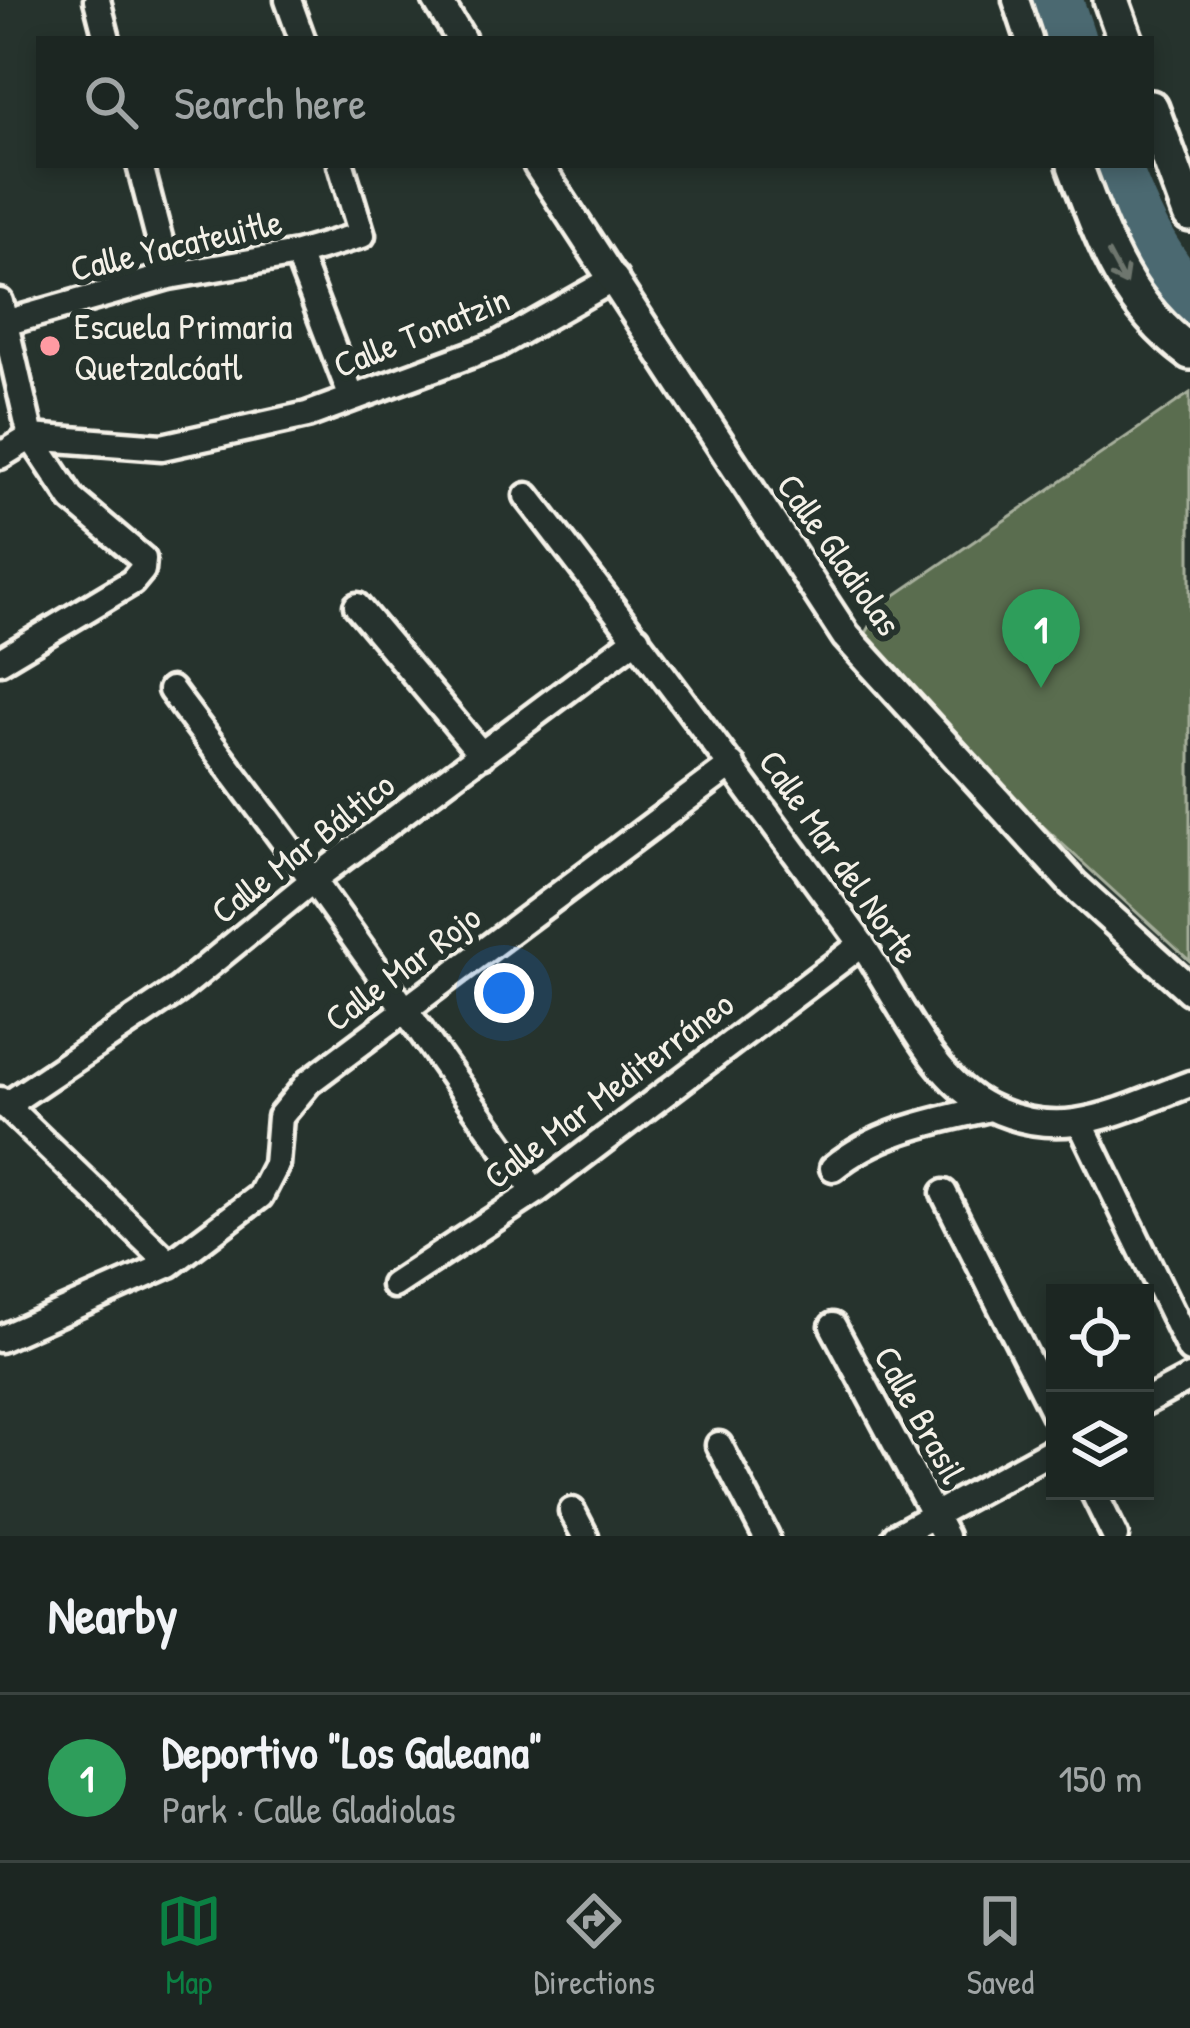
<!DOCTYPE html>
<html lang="en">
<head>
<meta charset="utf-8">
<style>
	body { margin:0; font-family:"Patrick Hand",sans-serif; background:#29322f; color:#f1f3f6 }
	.controls { position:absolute; right:36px; bottom:36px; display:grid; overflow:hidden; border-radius:0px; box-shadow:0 6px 18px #0003 }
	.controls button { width:108px; height:108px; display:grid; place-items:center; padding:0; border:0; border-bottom:3px solid #3a4340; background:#1c2622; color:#f1f3f6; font:60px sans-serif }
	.you { position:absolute; left:504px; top:993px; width:42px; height:42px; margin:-30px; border:9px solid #fff; border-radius:50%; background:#1a73e8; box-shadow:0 0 0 18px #1a73e833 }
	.badge { display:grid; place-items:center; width:78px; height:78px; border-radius:50%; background:#0b8043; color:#fff; font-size:39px; font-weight:700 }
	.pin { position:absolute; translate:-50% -99px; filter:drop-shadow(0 3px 6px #0008) }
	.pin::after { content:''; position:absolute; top:63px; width:42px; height:36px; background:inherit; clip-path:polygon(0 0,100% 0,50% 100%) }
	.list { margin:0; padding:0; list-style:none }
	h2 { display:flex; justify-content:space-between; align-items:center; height:156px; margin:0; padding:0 48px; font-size:51px }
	h2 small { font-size:39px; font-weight:400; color:#a0a5a5 }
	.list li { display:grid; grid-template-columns:78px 1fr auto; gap:36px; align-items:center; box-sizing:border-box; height:168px; padding:0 48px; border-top:3px solid #3a4340 }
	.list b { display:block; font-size:45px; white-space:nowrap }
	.list p { margin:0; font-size:39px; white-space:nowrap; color:#a0a5a5 }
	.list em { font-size:39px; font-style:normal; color:#a0a5a5 }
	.icon { flex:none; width:66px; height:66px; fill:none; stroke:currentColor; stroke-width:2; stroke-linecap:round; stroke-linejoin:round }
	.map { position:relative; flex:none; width:1190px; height:1536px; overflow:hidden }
	.search { position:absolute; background:#1c2622; box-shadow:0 6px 18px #0003; left:36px; right:36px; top:36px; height:132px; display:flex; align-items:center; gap:30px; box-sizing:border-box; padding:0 42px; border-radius:0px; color:#a0a5a5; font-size:45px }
	.sheet { height:324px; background:#1c2622 }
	nav { display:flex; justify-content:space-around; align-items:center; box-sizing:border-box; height:168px; border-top:3px solid #3a4340; background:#1c2622; font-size:33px; color:#a0a5a5 }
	nav a { display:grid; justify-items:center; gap:6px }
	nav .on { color:#0b8043 }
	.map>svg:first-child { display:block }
	.green { fill:#5a6d50; stroke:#a7af9c; stroke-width:3 }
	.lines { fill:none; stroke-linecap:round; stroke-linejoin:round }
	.river { stroke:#4b6971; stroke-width:51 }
	.minor-casing { stroke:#f4f1e8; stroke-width:33 }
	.tertiary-casing { stroke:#f4f1e8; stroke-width:36 }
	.secondary-casing { stroke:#f4f1e8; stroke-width:42 }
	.minor { stroke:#26332d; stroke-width:24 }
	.tertiary { stroke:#26332d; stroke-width:27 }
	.secondary { stroke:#26332d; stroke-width:33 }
	.oneway { stroke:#6e766e }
	.poi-dot { fill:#ff9aa2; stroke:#26332d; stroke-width:4.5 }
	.labels { text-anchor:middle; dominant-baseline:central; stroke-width:12; stroke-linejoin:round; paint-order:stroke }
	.street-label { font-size:36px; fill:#f4f1e8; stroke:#26332d }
	.poi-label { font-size:36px; fill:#f4f1e8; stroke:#26332d; text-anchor:start }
</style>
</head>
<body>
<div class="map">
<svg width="1190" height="1536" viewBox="0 0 1190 1536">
	<rect width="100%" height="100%" fill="#26332d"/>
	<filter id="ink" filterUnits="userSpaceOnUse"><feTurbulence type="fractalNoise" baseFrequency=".00833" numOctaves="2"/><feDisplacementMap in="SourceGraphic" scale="24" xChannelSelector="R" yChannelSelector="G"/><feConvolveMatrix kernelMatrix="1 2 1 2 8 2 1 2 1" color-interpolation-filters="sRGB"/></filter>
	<g filter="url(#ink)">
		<path class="green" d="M1190,393V961L854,653L884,603Z"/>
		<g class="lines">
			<path class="river" d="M1057,0L1070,39
				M1115,165C1134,215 1154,259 1190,298"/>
			<g class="minor-casing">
				<path id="minor" d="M97,0L107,39
					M288,0L302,39
					M1016,0L1029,39
					M140,165L169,276
					M297,254L352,398
					M0,302L31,437L72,499L143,559L142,570L132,582L0,661
					M5,323L169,276L297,254L362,235L341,165
					M31,437L162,447L307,415L497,345L615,278
					M0,456L31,437
					M527,496C639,640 748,788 856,936C895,989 928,1078 989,1107C1065,1144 1119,1110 1190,1084
					M357,606L482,755
					M171,690L313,880L535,1192
					M0,1100L170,1264
					M5,1106L178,990L313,880L637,638
					M1081,1124L1190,1350
					M833,1168C878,1131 933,1121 990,1108
					M944,1193L1055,1415
					M394,1285L535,1192L862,944
					M833,1326L945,1536
					M0,1339L170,1264L260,1196L276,1165L280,1117L309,1082L732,765
					M1145,1402L1190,1378
					M719,1445L766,1536
					M1093,1491L1115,1536
					M572,1511L585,1536
					M896,1536L1055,1449"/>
			</g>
			<g class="tertiary-casing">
				<path id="tertiary" d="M437,0L461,39
					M538,165L846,636L1073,884L1190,990"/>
			</g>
			<g class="secondary-casing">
				<path id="secondary" d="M1111,0L1125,39
					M1151,108L1190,214
					M1075,165C1103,240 1123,302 1190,352"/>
			</g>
			<use href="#minor" class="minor"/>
			<use href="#tertiary" class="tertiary"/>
			<use href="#secondary" class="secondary"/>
		</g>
		<defs><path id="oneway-shaft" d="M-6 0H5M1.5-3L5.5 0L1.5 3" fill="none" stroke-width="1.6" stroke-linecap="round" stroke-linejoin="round" transform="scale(3)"/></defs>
		<use class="oneway" href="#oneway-shaft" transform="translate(1117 269) rotate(62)"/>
	</g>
	<circle class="poi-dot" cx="50" cy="346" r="12"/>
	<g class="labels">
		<g class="street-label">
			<text transform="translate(176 244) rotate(-13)">Calle Yacateuitle</text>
			<text transform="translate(421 331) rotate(-22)">Calle Tonatzin</text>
			<text transform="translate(840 554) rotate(55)">Calle Gladiolas</text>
			<text transform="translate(302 847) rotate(-38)">Calle Mar Báltico</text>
			<text transform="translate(840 856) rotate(55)">Calle Mar del Norte</text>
			<text transform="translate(402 967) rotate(-37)">Calle Mar Rojo</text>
			<text transform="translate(608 1089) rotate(-37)">Calle Mar Mediterráneo</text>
			<text transform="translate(921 1414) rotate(61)">Calle Brasil</text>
		</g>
		<g class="poi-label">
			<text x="74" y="325">Escuela Primaria<tspan x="74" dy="41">Quetzalcóatl</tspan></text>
		</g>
	</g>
</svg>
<div class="controls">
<button><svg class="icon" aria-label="locate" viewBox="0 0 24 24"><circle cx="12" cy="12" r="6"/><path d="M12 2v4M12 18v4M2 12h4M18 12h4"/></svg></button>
<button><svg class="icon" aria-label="layers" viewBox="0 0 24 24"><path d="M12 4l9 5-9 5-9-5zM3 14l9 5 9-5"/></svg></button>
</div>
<div class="you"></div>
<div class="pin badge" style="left:1041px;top:688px;background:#2e9e5b">1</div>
<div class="search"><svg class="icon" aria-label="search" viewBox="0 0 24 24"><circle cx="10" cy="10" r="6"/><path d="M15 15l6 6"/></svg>Search here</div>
</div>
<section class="sheet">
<h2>Nearby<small></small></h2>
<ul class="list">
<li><span class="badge" style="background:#2e9e5b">1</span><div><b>Deportivo &quot;Los Galeana&quot;</b><p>Park · Calle Gladiolas</p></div><em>150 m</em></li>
</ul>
</section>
<nav>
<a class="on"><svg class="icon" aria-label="map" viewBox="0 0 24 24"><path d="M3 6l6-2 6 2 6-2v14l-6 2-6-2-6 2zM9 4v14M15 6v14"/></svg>Map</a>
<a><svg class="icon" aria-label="directions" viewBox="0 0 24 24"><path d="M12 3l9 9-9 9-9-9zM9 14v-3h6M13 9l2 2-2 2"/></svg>Directions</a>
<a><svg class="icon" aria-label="saved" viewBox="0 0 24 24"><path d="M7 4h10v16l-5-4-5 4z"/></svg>Saved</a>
</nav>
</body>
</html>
